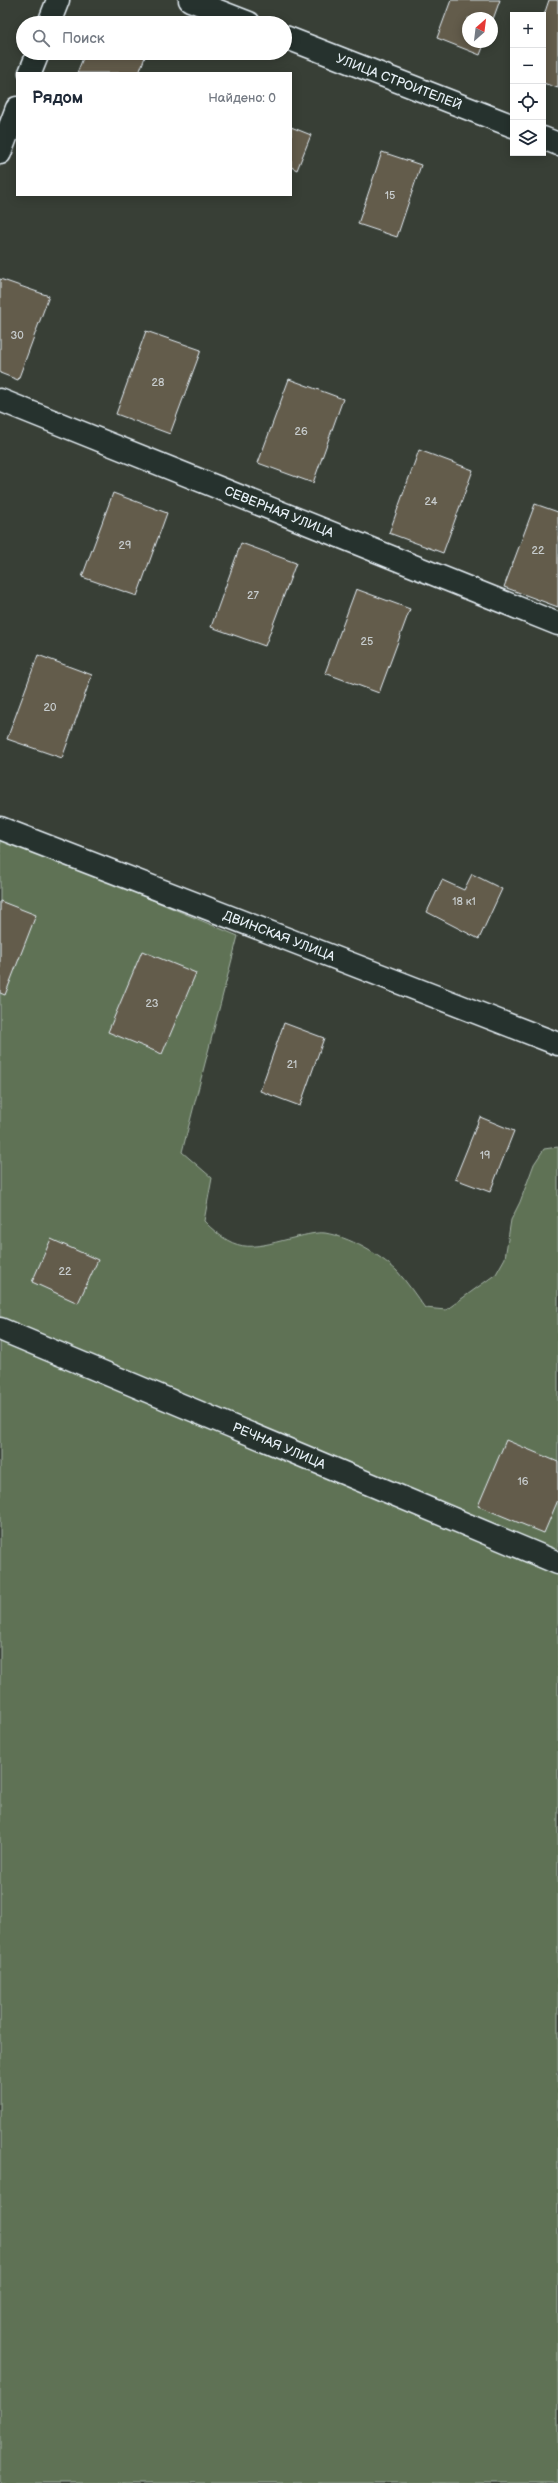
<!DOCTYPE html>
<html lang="ru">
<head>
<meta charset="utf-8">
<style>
	body { margin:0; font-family:"Balsamiq Sans",sans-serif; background:#f2f2f3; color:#1f2937 }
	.controls { position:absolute; right:12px; top:12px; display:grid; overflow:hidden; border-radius:0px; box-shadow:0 2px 10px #0003 }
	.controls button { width:36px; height:36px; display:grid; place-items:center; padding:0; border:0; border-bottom:1px solid #e0e1e3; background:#fff; color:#1f2937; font:20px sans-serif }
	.compass { position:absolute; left:462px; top:12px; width:36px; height:36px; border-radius:50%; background:#fff; box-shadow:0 2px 10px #0003; rotate:28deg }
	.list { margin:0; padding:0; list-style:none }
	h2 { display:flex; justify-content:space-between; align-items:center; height:52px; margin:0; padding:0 16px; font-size:17px }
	h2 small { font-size:13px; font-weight:400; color:#747a83 }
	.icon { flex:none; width:22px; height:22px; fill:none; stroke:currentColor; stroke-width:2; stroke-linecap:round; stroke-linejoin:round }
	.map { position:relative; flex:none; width:558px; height:2483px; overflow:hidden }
	.search { position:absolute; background:#fff; box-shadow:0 2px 10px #0003; left:16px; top:16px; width:276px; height:44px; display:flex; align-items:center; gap:10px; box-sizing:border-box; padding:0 14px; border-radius:22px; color:#747a83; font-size:15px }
	.panel { position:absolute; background:#fff; box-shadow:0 2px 10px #0003; left:16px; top:72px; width:276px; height:124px; border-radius:0px }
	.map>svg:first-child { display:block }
	.green { fill:#5f7254; stroke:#a4b2a6 }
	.building { fill:#635c4c; stroke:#e8f1f8 }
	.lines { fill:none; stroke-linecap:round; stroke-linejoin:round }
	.minor-casing { stroke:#e8f1f8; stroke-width:25 }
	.secondary-casing { stroke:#e8f1f8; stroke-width:25 }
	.minor { stroke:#26332d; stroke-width:22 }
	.secondary { stroke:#26332d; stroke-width:22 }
	.labels { text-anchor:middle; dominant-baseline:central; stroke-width:3.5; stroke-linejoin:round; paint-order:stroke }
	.number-label { font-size:11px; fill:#c7cccd }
	.street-label { font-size:13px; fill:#e8f1f8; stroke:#26332d }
</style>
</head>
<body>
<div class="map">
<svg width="558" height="2483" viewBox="0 0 558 2483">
	<rect width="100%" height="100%" fill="#383f36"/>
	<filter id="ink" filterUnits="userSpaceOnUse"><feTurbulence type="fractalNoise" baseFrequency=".025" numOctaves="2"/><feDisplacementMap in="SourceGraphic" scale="8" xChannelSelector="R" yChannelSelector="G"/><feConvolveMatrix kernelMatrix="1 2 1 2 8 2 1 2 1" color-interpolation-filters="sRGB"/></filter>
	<g filter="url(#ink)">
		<path class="green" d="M0,836L238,936L182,1152L212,1178L204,1221C239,1257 254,1247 297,1237C305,1235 317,1232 325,1233C349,1237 379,1254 397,1271C407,1282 416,1296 425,1308L446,1310L496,1274L505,1258L511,1220L520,1202L534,1164L544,1149L558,1147V2483H0Z"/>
		<path class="building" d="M451,0H500L492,22V18H468V42H485L480,55L437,38Z
			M549,0H558V88L543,83V18Z
			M85,53H135L145,57L139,73H77Z
			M291,127L311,135L297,170L291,167Z
			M382,152L421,165L397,237L358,224Z
			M0,279L49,296L18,380L0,373Z
			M146,331L201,350L170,434L116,414Z
			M289,379L343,399L313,483L258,463Z
			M419,450L473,470L443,553L389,533Z
			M113,493L167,513L137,596L82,577Z
			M535,504L558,512V607L504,587Z
			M241,543L296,563L265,646L211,627Z
			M356,589L410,609L379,693L325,673Z
			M38,655L92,675L62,758L7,739Z
			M472,874L502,889L479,939L427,912L442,880L464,890Z
			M0,901L36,915L5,995L0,993Z
			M142,951L196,973L162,1054L108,1032Z
			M284,1023L324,1038L300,1106L260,1091Z
			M480,1117L514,1131L490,1192L455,1179Z
			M51,1239L98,1260L78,1303L32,1282Z
			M506,1440L558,1462V1500L544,1533L478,1506Z"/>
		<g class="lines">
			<g class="minor-casing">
				<path id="minor" d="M190,0L249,23
					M285,37L513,126
					M543,138L558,144
					M0,400L558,624
					M0,828L558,1044
					M0,1329L558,1563"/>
			</g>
			<g class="secondary-casing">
				<path id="secondary" d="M49,23L58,0
					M30,73L38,53
					M0,153L17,108"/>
			</g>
			<use href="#minor" class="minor"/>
			<use href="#secondary" class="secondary"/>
		</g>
	</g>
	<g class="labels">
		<g class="number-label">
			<text x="390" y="195">15</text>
			<text x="17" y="335">30</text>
			<text x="158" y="382">28</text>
			<text x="301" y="431">26</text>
			<text x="431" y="501">24</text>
			<text x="125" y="545">29</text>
			<text x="538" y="550">22</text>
			<text x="253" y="595">27</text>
			<text x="367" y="641">25</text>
			<text x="50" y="707">20</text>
			<text x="464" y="901">18 к1</text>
			<text x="152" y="1003">23</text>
			<text x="292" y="1064">21</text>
			<text x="485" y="1155">19</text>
			<text x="65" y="1271">22</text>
			<text x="523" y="1481">16</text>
		</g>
		<g class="street-label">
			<text transform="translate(399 82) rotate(21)">УЛИЦА СТРОИТЕЛЕЙ</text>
			<text transform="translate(279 512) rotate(22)">СЕВЕРНАЯ УЛИЦА</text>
			<text transform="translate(279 936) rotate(21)">ДВИНСКАЯ УЛИЦА</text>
			<text transform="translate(279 1446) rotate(23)">РЕЧНАЯ УЛИЦА</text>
		</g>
	</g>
</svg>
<div class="controls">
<button>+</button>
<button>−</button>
<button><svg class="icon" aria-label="locate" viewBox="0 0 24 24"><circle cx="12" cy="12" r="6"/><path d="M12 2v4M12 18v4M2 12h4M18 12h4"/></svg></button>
<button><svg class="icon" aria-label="layers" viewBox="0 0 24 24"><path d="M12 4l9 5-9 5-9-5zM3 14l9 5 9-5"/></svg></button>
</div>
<svg class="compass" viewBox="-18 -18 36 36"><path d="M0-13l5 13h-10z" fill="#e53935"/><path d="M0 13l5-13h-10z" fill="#747a83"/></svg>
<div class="search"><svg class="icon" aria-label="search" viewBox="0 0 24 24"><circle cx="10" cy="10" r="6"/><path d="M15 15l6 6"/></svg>Поиск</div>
<section class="panel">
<h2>Рядом<small>Найдено: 0</small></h2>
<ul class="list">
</ul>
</section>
</div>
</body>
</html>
